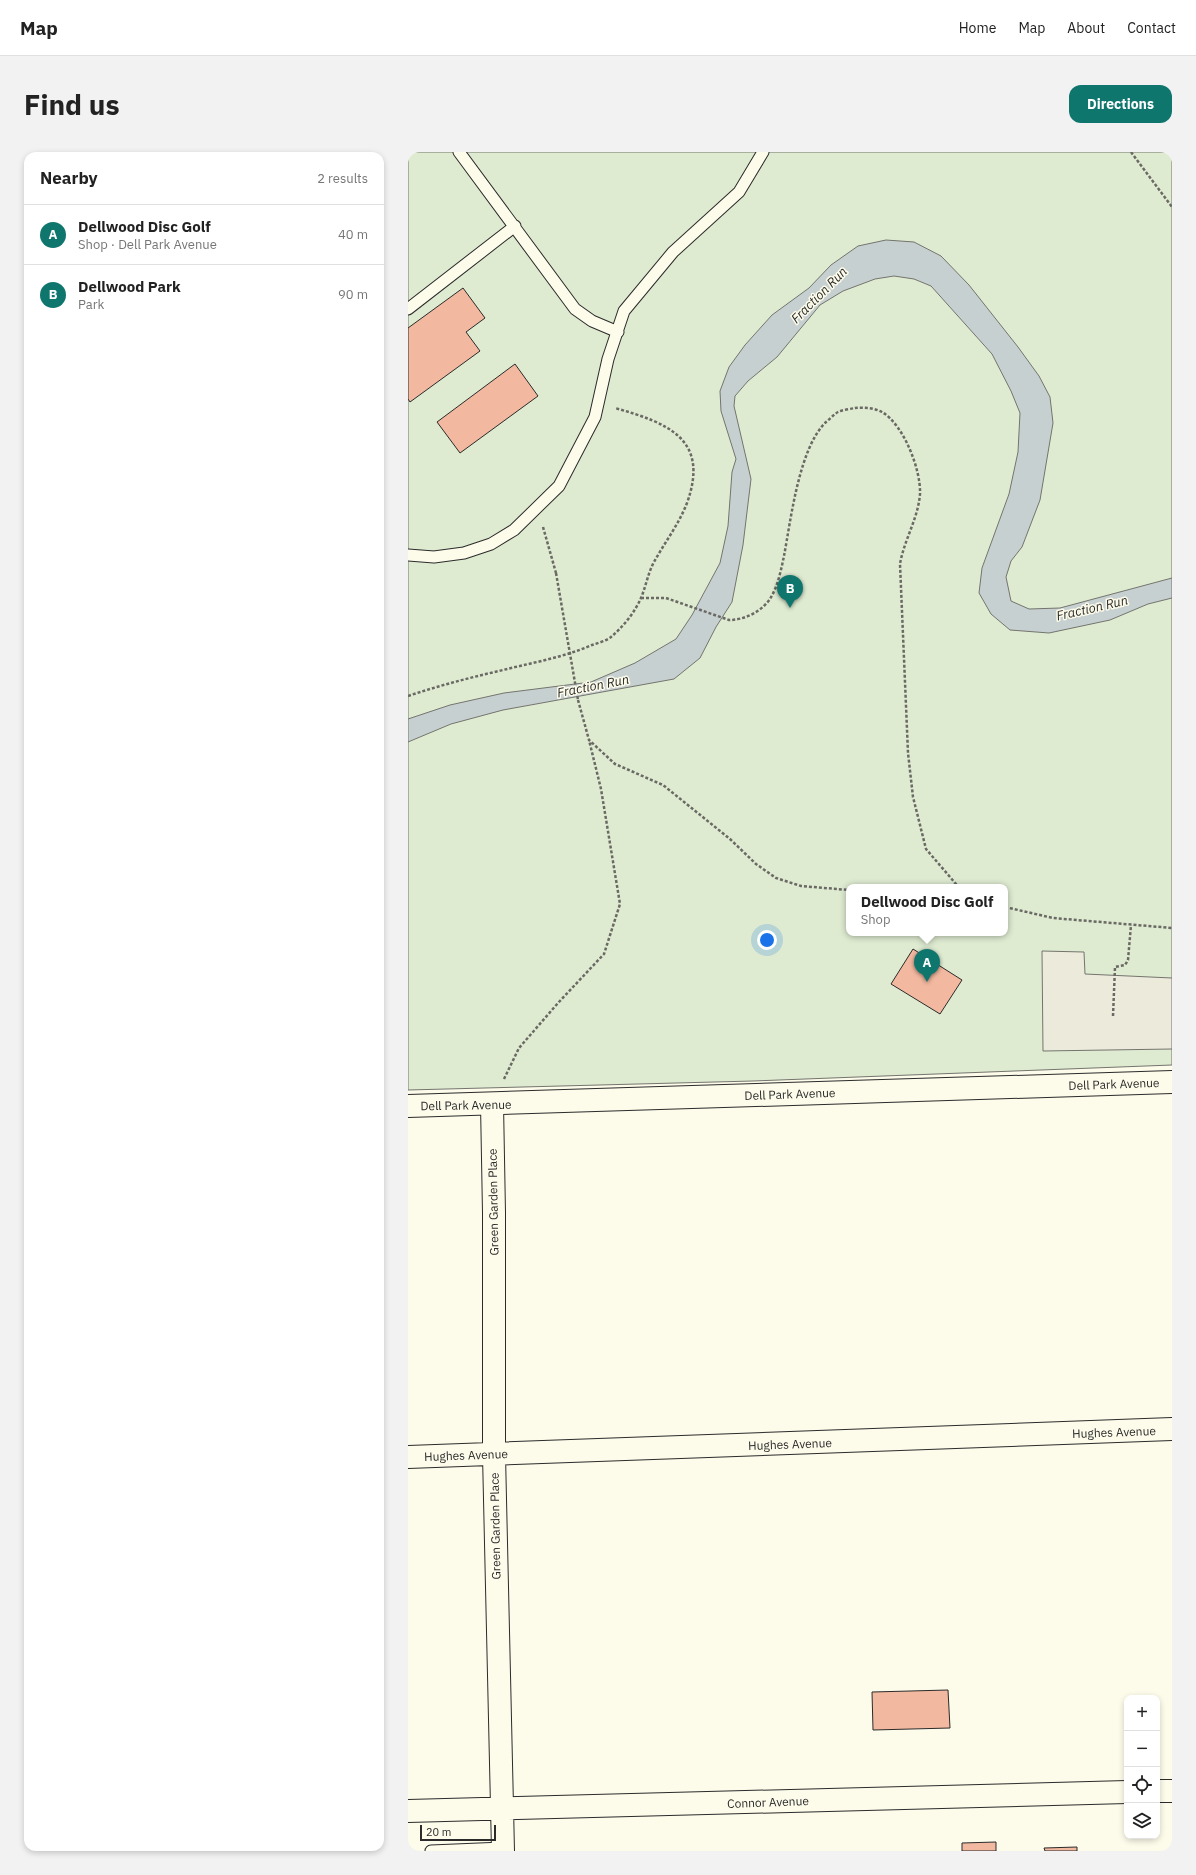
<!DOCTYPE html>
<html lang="en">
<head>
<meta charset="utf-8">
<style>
	body { margin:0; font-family:"IBM Plex Sans",sans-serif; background:#f2f2f2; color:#222 }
	.controls { position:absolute; right:12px; bottom:12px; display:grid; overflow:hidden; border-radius:8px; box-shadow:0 2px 6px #0003 }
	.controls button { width:36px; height:36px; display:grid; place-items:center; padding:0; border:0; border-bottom:1px solid #e0e0e0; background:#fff; color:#222; font:20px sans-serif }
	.scale { position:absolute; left:12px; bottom:10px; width:76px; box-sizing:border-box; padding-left:4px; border:2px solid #2b2b2b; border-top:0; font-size:11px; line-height:14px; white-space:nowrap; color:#2b2b2b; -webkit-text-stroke:3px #fdfbea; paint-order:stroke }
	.you { position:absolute; left:359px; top:788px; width:14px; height:14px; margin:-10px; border:3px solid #fff; border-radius:50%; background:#1a73e8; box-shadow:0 0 0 6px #1a73e833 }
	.badge { display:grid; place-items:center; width:26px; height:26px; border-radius:50%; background:#0f766e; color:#fff; font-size:13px; font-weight:700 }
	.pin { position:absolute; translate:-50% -33px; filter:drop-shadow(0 1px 2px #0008) }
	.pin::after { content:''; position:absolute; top:21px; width:14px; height:12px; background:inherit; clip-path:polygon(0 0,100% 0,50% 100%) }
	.popup { position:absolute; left:438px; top:732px; width:162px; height:52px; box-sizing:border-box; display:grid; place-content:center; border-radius:8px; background:#fff; filter:drop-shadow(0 1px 3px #0005); font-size:13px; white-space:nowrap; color:#767676 }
	.popup b { font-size:15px; color:#222 }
	.popup::after { content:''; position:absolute; left:50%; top:100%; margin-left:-8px; border:8px solid transparent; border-top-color:#fff }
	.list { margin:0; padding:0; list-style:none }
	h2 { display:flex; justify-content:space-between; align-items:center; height:52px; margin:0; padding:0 16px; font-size:17px }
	h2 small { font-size:13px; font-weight:400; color:#767676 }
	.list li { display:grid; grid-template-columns:26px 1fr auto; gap:12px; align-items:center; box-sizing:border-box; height:60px; padding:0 16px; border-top:1px solid #e0e0e0 }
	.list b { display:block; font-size:15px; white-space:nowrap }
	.list p { margin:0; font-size:13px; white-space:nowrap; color:#767676 }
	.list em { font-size:13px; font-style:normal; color:#767676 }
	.icon { flex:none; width:22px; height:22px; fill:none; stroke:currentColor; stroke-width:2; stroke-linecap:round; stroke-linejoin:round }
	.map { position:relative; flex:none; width:764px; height:1699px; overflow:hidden; border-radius:12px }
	header { display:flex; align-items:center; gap:24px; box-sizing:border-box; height:56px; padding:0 20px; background:#fff; border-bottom:1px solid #e0e0e0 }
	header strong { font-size:19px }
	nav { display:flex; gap:22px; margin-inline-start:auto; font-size:14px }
	.intro { display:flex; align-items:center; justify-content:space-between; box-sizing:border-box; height:96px; padding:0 24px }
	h1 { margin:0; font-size:28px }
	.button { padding:10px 18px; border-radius:12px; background:#0f766e; color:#fff; font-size:14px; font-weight:700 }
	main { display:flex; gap:24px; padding:0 24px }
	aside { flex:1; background:#fff; border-radius:12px; box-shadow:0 2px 6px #0003 }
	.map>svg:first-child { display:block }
	.green { fill:#deebd1; stroke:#74746e; fill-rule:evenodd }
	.parking { fill:#eceadb; stroke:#74746e }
	.water { fill:#c7d0d0; stroke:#74746e }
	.building { fill:#f2b8a0; stroke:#2b2b2b }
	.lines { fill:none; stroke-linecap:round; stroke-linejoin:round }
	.lane-casing { stroke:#2b2b2b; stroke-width:13 }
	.street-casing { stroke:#2b2b2b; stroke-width:24 }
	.path { stroke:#6a6964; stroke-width:2.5; stroke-dasharray:3 2; stroke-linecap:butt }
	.lane { stroke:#fdfbea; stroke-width:11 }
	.street { stroke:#fdfbea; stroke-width:22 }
	.path-bridge { stroke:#6a6964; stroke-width:2.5; stroke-dasharray:3 2; stroke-linecap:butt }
	.labels { text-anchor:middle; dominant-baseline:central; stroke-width:3; stroke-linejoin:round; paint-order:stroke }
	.street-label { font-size:12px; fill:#2b2b2b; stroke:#fdfbea }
	.water-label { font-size:13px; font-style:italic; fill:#2b2b2b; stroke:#fdfbea }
</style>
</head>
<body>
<header>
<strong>Map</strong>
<nav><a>Home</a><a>Map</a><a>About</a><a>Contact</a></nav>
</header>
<div class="intro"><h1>Find us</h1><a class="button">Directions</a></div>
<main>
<aside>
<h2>Nearby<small>2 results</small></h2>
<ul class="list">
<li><span class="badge">A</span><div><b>Dellwood Disc Golf</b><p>Shop · Dell Park Avenue</p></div><em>40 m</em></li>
<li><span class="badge">B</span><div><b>Dellwood Park</b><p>Park</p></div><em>90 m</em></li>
</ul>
</aside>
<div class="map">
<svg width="764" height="1699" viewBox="0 0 764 1699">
	<rect width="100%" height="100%" fill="#fdfbea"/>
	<path class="green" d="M0,0H764V913L345,929L0,938ZM441,735H597V781H441Z"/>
	<path class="parking" d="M634,799L676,800L677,822L764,826V897L635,899Z"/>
	<path class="water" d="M478,88L506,90L533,104L561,133L610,195L631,224L642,245L645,271L632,348L614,395L603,409L598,425L603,449L621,457L652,456L764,426V446L740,452L702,468L641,481L602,478L583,462L571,441L574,416L601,342L610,300L612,261L603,239L584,202L523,134L506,127L486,124L467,127L435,139L412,153L369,205L340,229L327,244L326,254L343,327L335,393L324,450L308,475L292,506L266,527L95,558L43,572L0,590V567L42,553L96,541L183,530L227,511L268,487L284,463L312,411L320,374L324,320L328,307L313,259L312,239L321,215L337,193L364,163L401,136L423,113L450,94Z"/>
	<path class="building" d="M55,136L77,166L58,180L72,199L2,250L0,247V176Z
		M107,212L130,244L52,301L29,270Z
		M505,797L554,828L532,862L483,832Z
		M540,1538L542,1576L465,1578L464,1540Z
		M588,1690V1699H554V1691Z
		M669,1695V1699H637L636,1696Z"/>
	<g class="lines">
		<g class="lane-casing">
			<path id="lane" d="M51,0L167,157L184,169L210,180
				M0,157L107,74
				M0,403L26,405L56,401L83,392L106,378L151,334L187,265L200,207L216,159L265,100L331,40L355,0
				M23,1699L95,1696"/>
		</g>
		<g class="street-casing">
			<path id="street" d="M84,952L86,1061V1303L95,1699
				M0,954L764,930
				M0,1305L764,1277
				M749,1639H764
				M0,1659L719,1640"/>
		</g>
		<path class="path" d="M723,0L764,55
			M135,375L148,421
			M233,446H258L321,468C336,468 353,460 362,447C370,434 373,418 376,404C383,367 391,296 418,270C422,267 426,262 430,260C434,258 442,257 447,256C456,255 466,256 474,260C496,273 513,318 512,342C510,367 496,388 492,412L500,601L505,645L518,697L548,732L552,735
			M0,544C30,534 60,526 91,519C122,511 154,506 184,493C190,491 198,489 203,485C215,475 227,460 233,446C238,434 240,421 246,410C257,390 271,372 279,351C302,287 260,271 207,256
			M170,548L181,588L207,612L255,633L322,687L348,712L368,726L393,734L441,738
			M541,735L548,732
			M597,755L645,766L764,776
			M705,864L707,815L717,813L720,808L723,773
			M96,927L111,896L150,851L196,802L212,752L193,637L181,588"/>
		<use href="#lane" class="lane"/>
		<use href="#street" class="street"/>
		<path class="path-bridge" d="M148,421L170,548"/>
	</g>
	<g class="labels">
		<g class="street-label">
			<text transform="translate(706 932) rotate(-2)">Dell Park Avenue</text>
			<text transform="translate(382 942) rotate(-2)">Dell Park Avenue</text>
			<text transform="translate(58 953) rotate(-1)">Dell Park Avenue</text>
			<text transform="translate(85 1050) rotate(-91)">Green Garden Place</text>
			<text transform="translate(706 1280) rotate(-2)">Hughes Avenue</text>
			<text transform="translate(382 1292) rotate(-2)">Hughes Avenue</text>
			<text transform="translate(58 1303) rotate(-2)">Hughes Avenue</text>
			<text transform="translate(87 1374) rotate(-91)">Green Garden Place</text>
			<text transform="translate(360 1650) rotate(-2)">Connor Avenue</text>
		</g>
		<g class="water-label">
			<text transform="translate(411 143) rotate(-45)">Fraction Run</text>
			<text transform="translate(684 456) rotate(-13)">Fraction Run</text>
			<text transform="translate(185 534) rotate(-11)">Fraction Run</text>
		</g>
	</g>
</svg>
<div class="controls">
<button>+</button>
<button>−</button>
<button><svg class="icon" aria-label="locate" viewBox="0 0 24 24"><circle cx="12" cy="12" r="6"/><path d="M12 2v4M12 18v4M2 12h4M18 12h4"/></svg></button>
<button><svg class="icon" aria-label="layers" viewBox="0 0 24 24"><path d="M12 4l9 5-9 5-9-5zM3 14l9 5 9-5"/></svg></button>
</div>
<div class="scale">20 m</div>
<div class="you"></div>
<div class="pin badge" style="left:519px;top:830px">A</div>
<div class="popup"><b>Dellwood Disc Golf</b>Shop</div>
<div class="pin badge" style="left:382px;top:456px">B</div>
</div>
</main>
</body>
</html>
